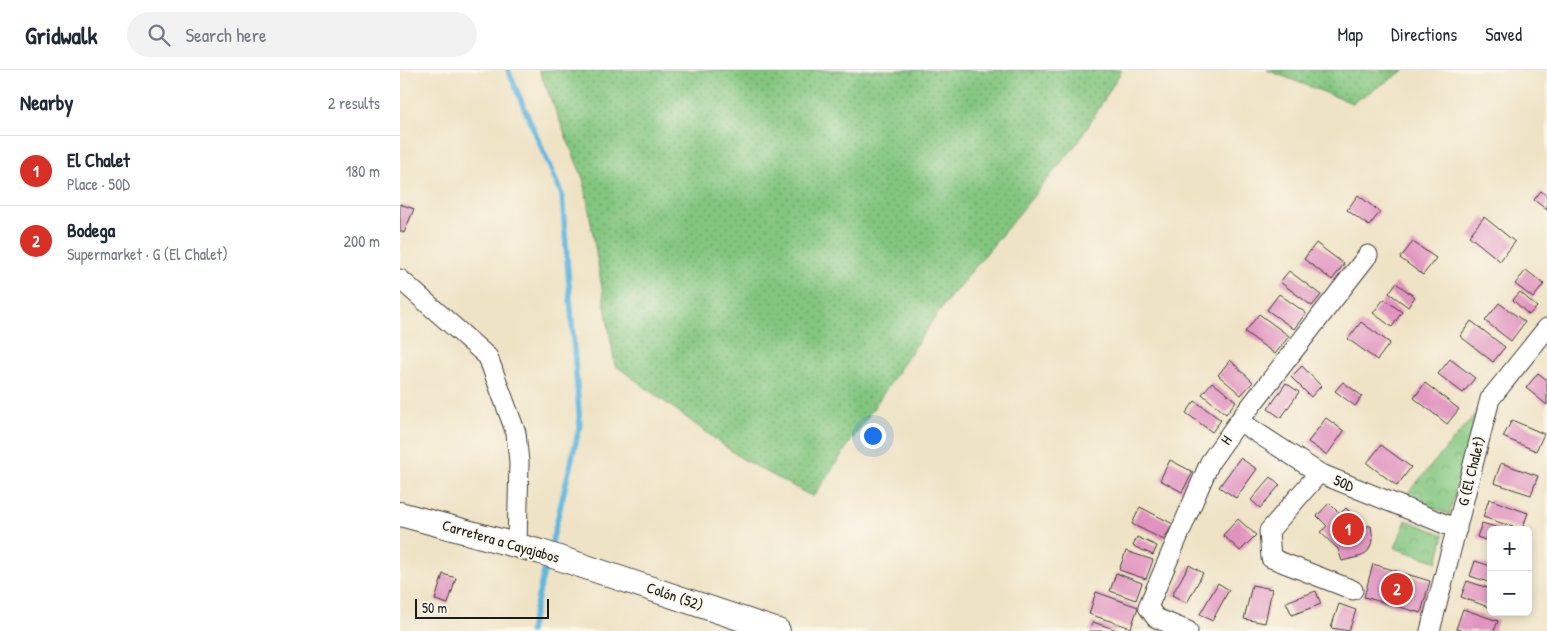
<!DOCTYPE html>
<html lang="en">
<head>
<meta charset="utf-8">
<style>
	body { margin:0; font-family:"Patrick Hand",sans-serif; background:#f2f2f3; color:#1f2937 }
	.controls { position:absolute; right:15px; bottom:15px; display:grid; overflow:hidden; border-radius:8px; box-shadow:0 2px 8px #0003 }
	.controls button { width:45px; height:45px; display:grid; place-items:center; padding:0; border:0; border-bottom:1px solid #e0e1e3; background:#fff; color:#1f2937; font:25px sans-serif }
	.scale { position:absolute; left:15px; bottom:12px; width:134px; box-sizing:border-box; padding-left:5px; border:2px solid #1c1c1c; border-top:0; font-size:14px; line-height:18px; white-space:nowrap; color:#1c1c1c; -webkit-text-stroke:4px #fbf7ec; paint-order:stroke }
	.you { position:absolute; left:472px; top:365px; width:18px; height:18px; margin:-12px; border:4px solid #fff; border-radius:50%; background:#1a73e8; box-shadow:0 0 0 8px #1a73e833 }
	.badge { display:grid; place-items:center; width:32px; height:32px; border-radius:50%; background:#d93025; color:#fff; font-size:16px; font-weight:700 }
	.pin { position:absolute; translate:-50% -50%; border:2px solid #fff; box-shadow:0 1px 5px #0006 }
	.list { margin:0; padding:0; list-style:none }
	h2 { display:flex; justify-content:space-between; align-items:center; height:65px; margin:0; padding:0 20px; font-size:21px }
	h2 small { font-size:16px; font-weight:400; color:#747a83 }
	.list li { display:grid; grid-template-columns:32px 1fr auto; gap:15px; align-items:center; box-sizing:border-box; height:70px; padding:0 20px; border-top:1px solid #e0e1e3 }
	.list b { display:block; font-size:19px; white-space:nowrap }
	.list p { margin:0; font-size:16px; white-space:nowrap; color:#747a83 }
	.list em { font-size:16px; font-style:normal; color:#747a83 }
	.icon { flex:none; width:28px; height:28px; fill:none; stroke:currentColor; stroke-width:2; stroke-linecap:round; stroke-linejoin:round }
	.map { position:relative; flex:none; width:1147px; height:561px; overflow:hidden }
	header { display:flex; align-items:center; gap:30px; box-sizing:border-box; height:70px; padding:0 25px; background:#fff; border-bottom:1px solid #e0e1e3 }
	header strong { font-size:24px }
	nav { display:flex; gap:28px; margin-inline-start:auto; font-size:18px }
	.search { width:350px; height:45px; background:#f2f2f3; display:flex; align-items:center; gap:12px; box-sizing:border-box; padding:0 18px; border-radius:28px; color:#747a83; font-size:19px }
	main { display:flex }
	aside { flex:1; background:#fff }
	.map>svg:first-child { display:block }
	.grass { fill:url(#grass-dots); stroke:#4f714e }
	.park { fill:url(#park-crowns); stroke:#4f714e }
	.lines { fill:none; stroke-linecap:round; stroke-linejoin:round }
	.stream { stroke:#62b7de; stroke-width:5.5 }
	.building { fill:#e193bf }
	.minor-casing { stroke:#3c3a35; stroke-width:21 }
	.major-casing { stroke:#3c3a35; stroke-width:26 }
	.minor { stroke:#fff; stroke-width:19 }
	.major { stroke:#fff; stroke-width:24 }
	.labels { text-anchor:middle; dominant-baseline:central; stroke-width:4; stroke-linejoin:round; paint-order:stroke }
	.street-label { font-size:15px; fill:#1c1c1c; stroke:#fbf7ec }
</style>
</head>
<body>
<header>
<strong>Gridwalk</strong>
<div class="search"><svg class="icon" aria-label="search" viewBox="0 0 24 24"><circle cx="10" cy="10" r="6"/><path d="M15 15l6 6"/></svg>Search here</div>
<nav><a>Map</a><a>Directions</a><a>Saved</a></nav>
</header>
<main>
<aside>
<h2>Nearby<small>2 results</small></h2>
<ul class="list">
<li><span class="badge">1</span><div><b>El Chalet</b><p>Place · 50D</p></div><em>180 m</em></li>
<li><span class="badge">2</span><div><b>Bodega</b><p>Supermarket · G (El Chalet)</p></div><em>200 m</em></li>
</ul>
</aside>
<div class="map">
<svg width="1147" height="561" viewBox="0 0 1147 561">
	<defs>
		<pattern id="grass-dots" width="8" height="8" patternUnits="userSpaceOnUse" patternTransform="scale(1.25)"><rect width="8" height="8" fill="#82c67f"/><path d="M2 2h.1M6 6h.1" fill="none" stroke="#6aa067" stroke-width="1.8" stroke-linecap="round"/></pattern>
		<pattern id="park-crowns" width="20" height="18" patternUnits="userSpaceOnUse" patternTransform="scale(1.25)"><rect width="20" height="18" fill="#82c67f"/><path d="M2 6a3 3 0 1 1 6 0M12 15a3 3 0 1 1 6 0" fill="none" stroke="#6aa067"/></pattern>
	</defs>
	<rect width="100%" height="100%" fill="#fbf7ec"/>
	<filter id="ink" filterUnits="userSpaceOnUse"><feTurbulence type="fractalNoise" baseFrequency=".02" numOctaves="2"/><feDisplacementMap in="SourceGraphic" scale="10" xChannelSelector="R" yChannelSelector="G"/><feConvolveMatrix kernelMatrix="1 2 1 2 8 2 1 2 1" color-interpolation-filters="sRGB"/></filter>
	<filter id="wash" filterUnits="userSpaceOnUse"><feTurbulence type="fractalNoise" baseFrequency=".0096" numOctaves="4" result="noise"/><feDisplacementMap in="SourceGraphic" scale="20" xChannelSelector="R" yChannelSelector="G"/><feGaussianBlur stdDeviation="1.12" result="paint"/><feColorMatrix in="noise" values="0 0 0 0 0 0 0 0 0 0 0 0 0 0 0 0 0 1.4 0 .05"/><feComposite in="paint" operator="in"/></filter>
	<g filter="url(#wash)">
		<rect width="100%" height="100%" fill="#efe3c5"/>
		<path class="grass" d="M139,0H722L679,71L542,237L413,427L341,388L215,295L184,111Z
			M867,0H1005L952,33Z"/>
		<path class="park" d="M1078,341L1049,445L1006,425Z
			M1006,450L1044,465L1037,492L995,478Z"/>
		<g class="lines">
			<path class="stream" d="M108,0L162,125L180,355L150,480
				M130,561L147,489"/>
		</g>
		<g id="blocks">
			<path class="building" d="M1141,121L1147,126V140L1134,130Z
				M958,125L980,142L969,156L947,140Z
				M0,134L14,139L4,163L0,161Z
				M1084,147L1115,172L1100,191L1069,166Z
				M1013,172L1036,188L1023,205L1000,188Z
				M916,173L944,194L932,210L904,189Z
				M1126,200L1144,214L1133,228L1115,214Z
				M889,201L921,225L912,236L880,212Z
				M996,213L1015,227L1008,237L989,223Z
				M1120,222L1137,237L1129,245L1113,230Z
				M879,224L906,243L894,259L867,240Z
				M984,229L1002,242L992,257L973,243Z
				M1099,233L1125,252L1111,271L1085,251Z
				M859,244L889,266L875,284L845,262Z
				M1071,251L1105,277L1093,292L1060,266Z
				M961,252L990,273L977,290L948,269Z
				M1050,289L1075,308L1063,323L1038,304Z
				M830,290L853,312L841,325L818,305Z
				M902,296L921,316L911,327L891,307Z
				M1138,303L1147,310V335L1126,318Z
				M812,312L836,331L826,344L802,324Z
				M943,312L962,326L955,336L935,321Z
				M886,313L899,322L881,348L868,339Z
				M1025,313L1059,339L1047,354L1014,328Z
				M795,331L821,350L812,362L786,343Z
				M926,348L944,361L927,385L908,372Z
				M1112,350L1144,364L1136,381L1103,367Z
				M981,375L1011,397L997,416L967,393Z
				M840,388L857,399L836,428L819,417Z
				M770,390L793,402L782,422L760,410Z
				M1101,393L1138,406L1131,425L1094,413Z
				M871,407L880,415L860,438L851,430Z
				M1089,429L1128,443L1122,460L1083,447Z
				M929,433L940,444L946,438L964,456H971L973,470L968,481L962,486L942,491L938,479L920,462L927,456L917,446Z
				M740,437L773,454L764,470L732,454Z
				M838,449L856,465L840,481L823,465Z
				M1082,453L1102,459V460H1091V472L1077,467Z
				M737,467L757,476L753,485L733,476Z
				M726,481L753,490L746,509L719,500Z
				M1075,491L1091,496V513L1070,506Z
				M973,494L1030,511L1021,543L964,527Z
				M789,495L803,503L787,533L772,525Z
				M716,503L742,513L736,530L710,521Z
				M43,504L56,508L48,534L35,530Z
				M1067,511L1091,519V538L1061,527Z
				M818,513L829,520L812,551L800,544Z
				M852,515L872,519L865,553L844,549Z
				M916,521L921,534L892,545L886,532Z
				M696,522L738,537L731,558L689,544Z
				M939,534L956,540L949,561L931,558Z
				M1063,539L1098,551L1094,561H1063L1056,559Z
				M693,552L720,561H689Z"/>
		</g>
	</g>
	<g filter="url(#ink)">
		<use href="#blocks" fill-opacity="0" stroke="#3c3a35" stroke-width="1"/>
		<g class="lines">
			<g class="minor-casing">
				<path id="minor" d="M0,209L88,287L116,363L119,392L117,475
					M839,351L919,403L1057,459
					M919,403L869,461L871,488L953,520
					M788,561L756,548L748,537L810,392L839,351L968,185
					M1030,561L1090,329L1147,258"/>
			</g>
			<g class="major-casing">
				<path id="major" d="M0,444L141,482L378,561"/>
			</g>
			<use href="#minor" class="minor"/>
			<use href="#major" class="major"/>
		</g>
	</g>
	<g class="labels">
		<g class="street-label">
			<text transform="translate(826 370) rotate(-55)">H</text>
			<text transform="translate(1071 401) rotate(-76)">G (El Chalet)</text>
			<text transform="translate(944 413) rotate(23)">50D</text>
			<text transform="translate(101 471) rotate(16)">Carretera a Cayajabos</text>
			<text transform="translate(275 526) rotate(19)">Colón (52)</text>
		</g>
	</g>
</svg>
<div class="controls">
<button>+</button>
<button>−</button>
</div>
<div class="scale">50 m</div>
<div class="you"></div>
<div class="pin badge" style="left:948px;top:459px">1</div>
<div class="pin badge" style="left:997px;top:519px">2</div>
</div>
</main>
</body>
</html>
